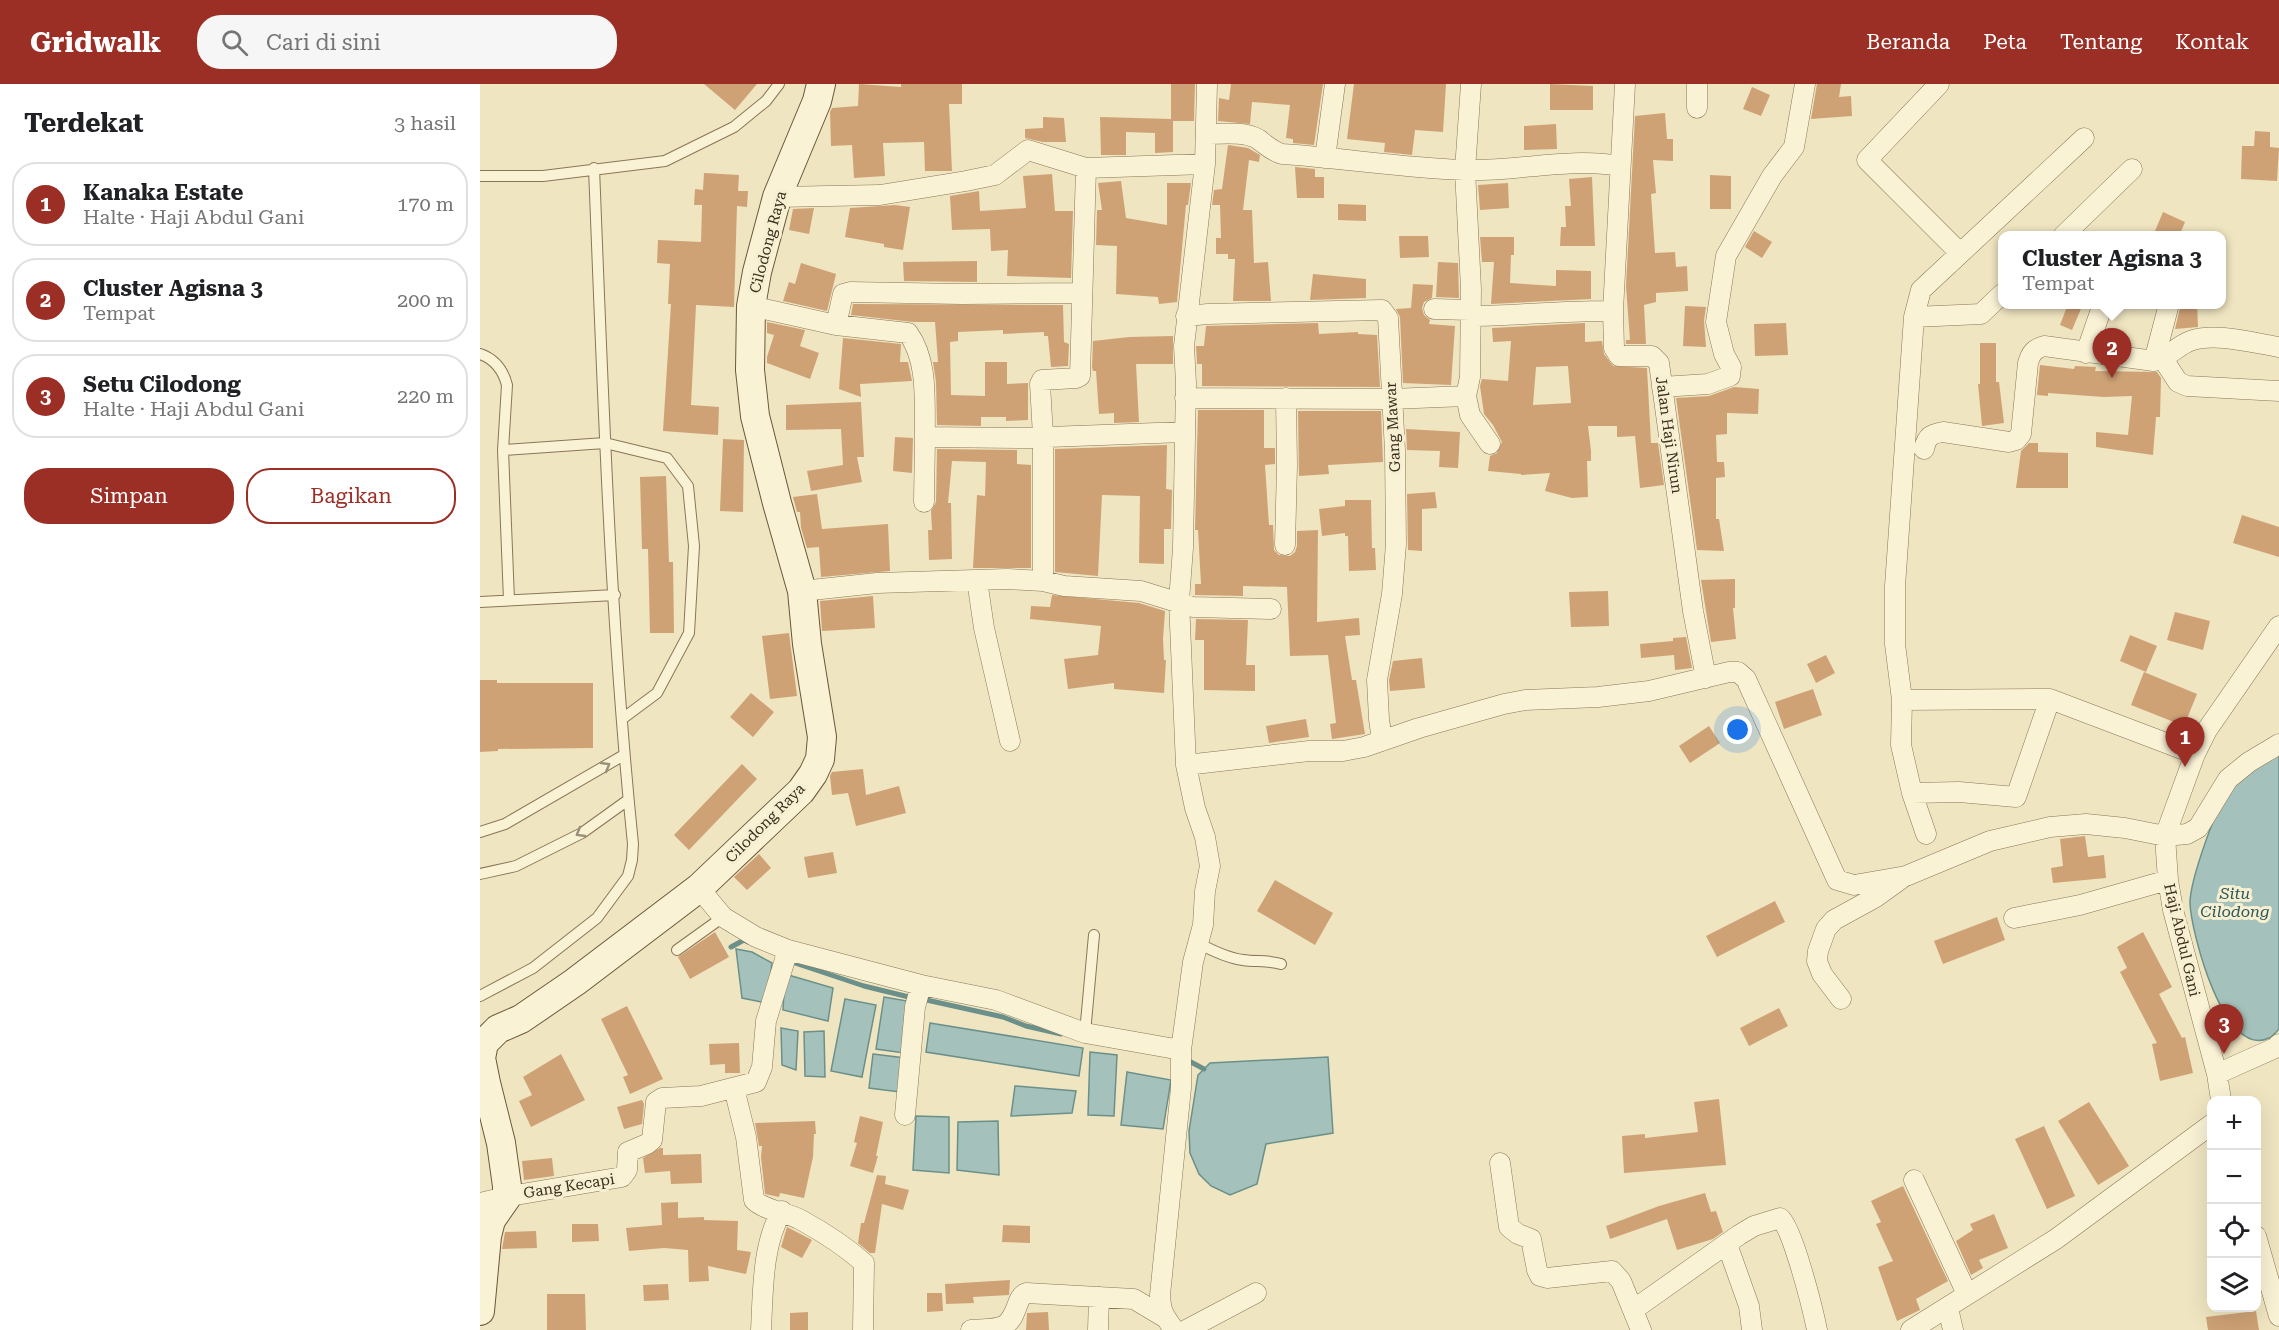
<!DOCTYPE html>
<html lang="id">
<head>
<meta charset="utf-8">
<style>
	body { margin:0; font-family:"Roboto Serif",serif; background:#f6f6f6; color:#202124 }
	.controls { position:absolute; right:18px; bottom:18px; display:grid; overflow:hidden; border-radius:12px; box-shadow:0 6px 24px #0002 }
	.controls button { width:54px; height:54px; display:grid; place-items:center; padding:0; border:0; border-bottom:2px solid #e0e0e0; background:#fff; color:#202124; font:30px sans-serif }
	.you { position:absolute; left:1258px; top:646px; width:21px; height:21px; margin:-15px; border:4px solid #fff; border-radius:50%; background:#1a73e8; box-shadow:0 0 0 9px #1a73e833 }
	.badge { display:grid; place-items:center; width:39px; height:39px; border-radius:50%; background:#9b2f26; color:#fff; font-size:20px; font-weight:700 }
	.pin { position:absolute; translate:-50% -50px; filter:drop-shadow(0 2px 3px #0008) }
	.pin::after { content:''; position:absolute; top:32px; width:21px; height:18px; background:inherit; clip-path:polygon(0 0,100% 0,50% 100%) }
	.popup { position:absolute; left:1518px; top:147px; width:228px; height:78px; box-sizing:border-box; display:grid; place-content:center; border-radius:12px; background:#fff; filter:drop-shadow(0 2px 4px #0005); font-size:20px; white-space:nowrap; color:#757577 }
	.popup b { font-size:22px; color:#202124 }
	.popup::after { content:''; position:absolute; left:50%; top:100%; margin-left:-12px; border:12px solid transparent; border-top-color:#fff }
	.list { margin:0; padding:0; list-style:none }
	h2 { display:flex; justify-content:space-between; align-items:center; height:78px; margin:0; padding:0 24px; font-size:26px }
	h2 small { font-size:20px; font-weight:400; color:#757577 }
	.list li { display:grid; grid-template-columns:39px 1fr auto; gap:18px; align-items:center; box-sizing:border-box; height:84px; margin:0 12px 12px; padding:0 12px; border:2px solid #e0e0e0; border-radius:24px }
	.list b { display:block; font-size:22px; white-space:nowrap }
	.list p { margin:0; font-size:20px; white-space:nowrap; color:#757577 }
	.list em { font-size:20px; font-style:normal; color:#757577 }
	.actions { display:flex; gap:12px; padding:18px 24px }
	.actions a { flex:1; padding:14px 0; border:2px solid #9b2f26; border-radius:24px; text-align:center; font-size:21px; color:#9b2f26 }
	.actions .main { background:#9b2f26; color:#fff }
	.icon { flex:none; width:33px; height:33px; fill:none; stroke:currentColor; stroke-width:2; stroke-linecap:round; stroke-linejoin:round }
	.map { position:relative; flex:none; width:1799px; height:1246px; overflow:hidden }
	header { display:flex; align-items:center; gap:36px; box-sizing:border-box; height:84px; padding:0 30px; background:#9b2f26; color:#fff }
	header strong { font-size:28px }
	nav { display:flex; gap:33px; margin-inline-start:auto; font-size:21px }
	.search { width:420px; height:54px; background:#f6f6f6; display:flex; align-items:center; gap:15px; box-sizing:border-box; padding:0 21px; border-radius:24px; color:#757577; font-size:22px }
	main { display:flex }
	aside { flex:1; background:#fff }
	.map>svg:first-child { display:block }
	.water { fill:#a4c2bb; stroke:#6b908a; stroke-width:1.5 }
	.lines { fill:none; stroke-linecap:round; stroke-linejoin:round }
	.stream { stroke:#6b908a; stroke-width:5 }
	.building { fill:#cfa276; fill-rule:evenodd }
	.lane-casing { stroke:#8a7658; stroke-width:12 }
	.street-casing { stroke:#8a7658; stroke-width:21 }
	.secondary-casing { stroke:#6b573b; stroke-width:30 }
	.lane { stroke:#faf2d5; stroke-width:10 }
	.street { stroke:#faf2d5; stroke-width:20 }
	.secondary { stroke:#faf2d5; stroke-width:28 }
	.oneway { stroke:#9a9079 }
	.labels { text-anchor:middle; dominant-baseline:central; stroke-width:6; stroke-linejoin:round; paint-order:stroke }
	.street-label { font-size:15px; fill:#392d1d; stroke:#f7efd1 }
	.water-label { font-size:16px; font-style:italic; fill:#2c5859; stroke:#f7efd1 }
</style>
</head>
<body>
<header>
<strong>Gridwalk</strong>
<div class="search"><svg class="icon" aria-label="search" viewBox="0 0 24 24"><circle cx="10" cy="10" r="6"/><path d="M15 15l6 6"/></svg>Cari di sini</div>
<nav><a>Beranda</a><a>Peta</a><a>Tentang</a><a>Kontak</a></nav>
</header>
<main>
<aside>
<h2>Terdekat<small>3 hasil</small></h2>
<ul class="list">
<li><span class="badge">1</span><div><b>Kanaka Estate</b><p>Halte · Haji Abdul Gani</p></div><em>170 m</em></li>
<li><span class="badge">2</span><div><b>Cluster Agisna 3</b><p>Tempat</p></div><em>200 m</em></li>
<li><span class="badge">3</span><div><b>Setu Cilodong</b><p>Halte · Haji Abdul Gani</p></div><em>220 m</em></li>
</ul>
<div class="actions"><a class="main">Simpan</a><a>Bagikan</a></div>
</aside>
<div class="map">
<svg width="1799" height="1246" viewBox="0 0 1799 1246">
	<rect width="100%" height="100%" fill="#efe5c1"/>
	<path class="water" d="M1799,669V945C1796,948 1792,953 1789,954C1744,976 1711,848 1710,819C1710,797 1738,715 1753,700C1765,688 1785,679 1799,669Z
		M256,865L272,868L292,879L287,919L262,914Z
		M305,890L353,904L348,937L303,926Z
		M404,913L433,918L424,969L396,965Z
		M365,915L396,921L382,993L351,987Z
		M450,939L603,964L599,992L446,968Z
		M301,944L318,947L316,986L302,981Z
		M344,947L345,993L325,992L324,948Z
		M610,968L637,971L634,1032L608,1031Z
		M393,970L425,974L420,1008L389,1004Z
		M848,973L853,1049L786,1060L777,1100L750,1111L731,1102L719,1090L710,1069L709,1047L718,991L730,979Z
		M647,988L691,996L683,1045L641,1041Z
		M535,1002L596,1007L592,1029L531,1032Z
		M436,1032L469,1033V1089L433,1086Z
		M518,1037L519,1091L477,1086L478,1038Z"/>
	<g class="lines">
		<path class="stream" d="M251,863L264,856L268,858
			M309,877L384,902L433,914
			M442,915L523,933L546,942L581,950
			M709,977L724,985"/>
	</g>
	<path class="building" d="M224,0H277L255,26Z
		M379,0L421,3V0H482V20H469L472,87H445L444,58L403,59L405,92L374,94L372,61L351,62L350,28L352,24L378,22Z
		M691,0H715L714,37H693V68L675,69V49L646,48V71H621L620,33L691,35Z
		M751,0H843L834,61L813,59V55L806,54L810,21L772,18L770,40L738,37L739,14L749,16Z
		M874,0H966L963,48L935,46L932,71L904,68L905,59L867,55Z
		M1070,0L1113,2V26H1070Z
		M1337,0H1361L1359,13L1371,12L1372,32L1331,35Z
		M1272,3L1290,11L1281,32L1263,25Z
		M1185,29L1187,55H1193V77L1173,76L1176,109L1171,110L1175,169L1195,168L1196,183L1207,182L1208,207L1176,209V218L1164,221L1166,260H1146V256H1150L1146,202L1155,32Z
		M563,33L584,34L586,58H563L545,54V45L563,44Z
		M1076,40L1077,65L1044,66V42Z
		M1775,47L1790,48V63L1799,64L1797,97L1761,95L1762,62H1774Z
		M748,61L768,64L780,71L779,78L769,76L763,126H772L774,179L788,178L791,217H753L755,175H748V170H736V154H741L740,121H732L734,106L742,105Z
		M815,83L835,85V93H844V114H817Z
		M224,89L259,91L258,107H268L267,123L257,122L254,223L216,221L211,321L239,323L238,351L183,347L191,220H188L190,180L177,179L178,156L221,158L222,121H214L215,105L223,106Z
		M572,90L575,127H593L591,194L527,192L528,166L511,167L510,145L472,146L470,112L499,107L500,127L546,124L543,92Z
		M1230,91L1251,92V125H1230Z
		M1112,93L1115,162H1080L1081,143H1086L1085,122H1091L1089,95Z
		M641,97L646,134L687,141V99H711L708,121H706L697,218L679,220L678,213L636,210L637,162L616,161L617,126H622L618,99Z
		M1028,99L1029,124L1000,126L998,101Z
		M858,120L886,121V137L858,136Z
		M415,121L430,123L423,166L404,163V160L365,153L370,124Z
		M334,124L329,150L309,146L313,125Z
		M1683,128L1705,138L1699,152H1685L1675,147Z
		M1274,147L1292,158L1282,174L1265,163Z
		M919,152H948L949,173L920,174Z
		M1000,153H1034V171H1031L1030,199L1076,202V186L1111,187V215L1011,220L1014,178H1002Z
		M497,177V198L424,197L423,178Z
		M958,178L978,179L979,214L956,213Z
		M321,179L356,190L347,227L303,217L309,198L315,200Z
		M833,190L886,195V214L830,216Z
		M933,200L953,201L952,214L944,218L942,224L944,231L950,236L949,240L975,242L971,301L923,299L920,233L916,225L931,224Z
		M373,220L583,221L584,258L589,260L588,282L571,283L568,252H564V248L523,250V246L478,248V257L470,258L471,311L505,312V278H527V300L548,299V336L526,337V333H501V342L457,341L456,298L453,278H458L455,238H433L371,231Z
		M1588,220H1603L1592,246L1580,241Z
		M1701,220H1717L1718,243L1695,245Z
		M1205,222L1226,223L1224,237L1226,263L1203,262Z
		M287,238L325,246L320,262L339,269L330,295L287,279V273L294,251L287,249Z
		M838,239L839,250L878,248V250L897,251L900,303L722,302V280H717L716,262H724L726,242Z
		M1105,239V258L1122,257L1124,270L1133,282L1167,284L1171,359H1178L1184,401L1160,404L1155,352L1137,353V342H1108L1111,367V377H1107L1108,413L1092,414L1065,407L1070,389L1041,391V390L1008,387L1010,372L1017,369L1022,358L1013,341L1004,330L1000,302L1002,295L1028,297L1031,257L1013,258L1012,244ZM1088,282L1091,319L1053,321L1056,283Z
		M1306,239L1308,271L1275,272L1274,240Z
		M693,252V280H656L659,338L634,339V329L619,330L616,287H613L612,283L613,257L649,253Z
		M363,254L421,260L420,278H428L432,297L380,300L381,313L359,305Z
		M1500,259H1516V298H1519L1524,339L1502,342L1498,300H1500Z
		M1560,281L1594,285L1595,282L1616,283L1615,287L1677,288L1681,294L1680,333H1676L1673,371L1616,363V348L1648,351L1652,312L1624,313L1568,309V312L1557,311Z
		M1254,303L1279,305L1278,330L1247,329V350L1236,351L1237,378H1244L1245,393L1236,394V435H1239L1244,467L1217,466L1196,314L1229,312Z
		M381,318L384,373H377L382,398L331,407L327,387L363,381L361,345L306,346V321Z
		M718,326H784V364H795V380L785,381L789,441H793L794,466L799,471L810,472L815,468L817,462V447L838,446L837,538L879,534L880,551L865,552L872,596H876L885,650L852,655L850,640L856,639L848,571L810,572L807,503L763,502V512L715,511V500H721L718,446H715Z
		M818,327H901L903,378L848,381L849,390L819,392Z
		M926,345L980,348L978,384L959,383L960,367L927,366Z
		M415,353L433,354L432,389L413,387Z
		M243,355L264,356L263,428L240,427Z
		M1549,359H1558V368L1588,369V404H1536L1541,367Z
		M687,361L686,405L692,406L691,445H684V480L659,479L660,412L622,411L618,492L575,488V365Z
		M457,365L537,366V380L551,381V484H493L497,411L505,412L506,378L472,377L468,419H471L472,475L449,476L448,446H452L451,427L456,418Z
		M186,392L189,478H193L194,549H170L168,465H162L160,393Z
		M955,408L957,424L942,425V467L928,466L927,410Z
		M337,410L342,445L408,440L410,487L341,493L339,463L327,464L321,444L320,428H317L313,413Z
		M865,416H891L892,464H895L896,486L869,487L868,452H865V449L842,452L839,425L865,422Z
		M1762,431L1799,443V473L1753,459Z
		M1255,495V524H1253L1256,555L1231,558L1221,496Z
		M1128,507L1129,542L1091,543L1089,508Z
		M572,511L659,519L685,527L683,555L684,576H686L684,609L634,605V599L588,605L584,575L618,571L621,542L550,535L551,522L570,523Z
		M393,512L395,544L342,547L340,517Z
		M1695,528L1730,537L1723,566L1687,556Z
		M716,535L768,536L766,581H775V607L724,606V556H715Z
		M309,549L317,612L290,615L282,552Z
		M1650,551L1677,562L1666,588L1640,577Z
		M1206,553L1212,584L1195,586L1194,571L1161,574L1160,560L1193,557V554Z
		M1346,571L1355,589L1336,599L1327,580Z
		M942,574L945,604L910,607L909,596L913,577Z
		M1664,588L1717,610L1704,642L1651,621Z
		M0,596H17V599H113V664L18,665V667L0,668Z
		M1333,605L1342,631L1304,645L1295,618Z
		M271,609L294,628L273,653L250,633Z
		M826,635L829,653L789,659L786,642Z
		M1229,642L1240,659L1210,679L1199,662Z
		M262,680L277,695L209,766L194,751Z
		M383,685L386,711L419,702L426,729L376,742L368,709L352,711L350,692L352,688Z
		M1605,752L1608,773L1624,771L1626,794L1573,799L1571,784L1583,782L1580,755Z
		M353,768L357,789L328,794L324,773Z
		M279,770L291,784L267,806L254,793Z
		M795,796L853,829L835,861L777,827Z
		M1295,817L1305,838L1237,873L1226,852Z
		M1517,833L1525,856L1463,880L1454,857Z
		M235,848L249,873L210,895L198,873Z
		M1663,848L1692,903L1679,910L1702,954L1705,953L1713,989L1680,997L1672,960L1677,959L1640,888L1647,884L1637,863Z
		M147,922L183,995L150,1010L143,993L148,991L121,935Z
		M1299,924L1308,942L1269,962L1260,944Z
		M259,959L260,989H245V980L230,981L229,960Z
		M81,970L105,1016L51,1043L39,1017L52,1011L43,993Z
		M1239,1015L1246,1081L1144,1089L1142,1052L1165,1050V1054L1218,1048L1214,1018Z
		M162,1016L164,1020L162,1040L144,1045L137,1023Z
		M1609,1018L1649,1082L1618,1101L1578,1037Z
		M380,1032L403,1038L396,1072H398L393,1089L370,1082L377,1059L374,1058Z
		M335,1037L336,1050H334L333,1073L324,1114L300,1109L299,1113L285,1110L281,1073L282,1062H279L275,1039Z
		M1564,1042L1595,1112L1567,1125L1535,1055Z
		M180,1064H183V1071L221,1070L222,1099L191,1100L190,1087L165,1089L163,1074Z
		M72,1074L74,1092L44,1096L42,1077Z
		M397,1091L406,1092L405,1100L429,1106L423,1126L402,1120L395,1169H390L378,1159L381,1139H384Z
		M1423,1102L1468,1197L1436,1215L1440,1226L1417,1237L1398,1183L1413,1177L1396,1140L1401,1138L1391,1117Z
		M1225,1109L1231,1128L1236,1127L1243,1148L1233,1155L1197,1166L1187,1135L1130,1155L1126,1142L1179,1122Z
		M198,1118V1134L224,1133V1136L258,1137L257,1166L271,1168L266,1190L228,1182L229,1197L209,1198L208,1166L184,1164L149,1167L146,1144L182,1141L181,1119Z
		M1514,1130L1528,1164L1499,1176L1503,1184L1491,1191L1476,1157L1493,1146L1490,1140Z
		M92,1140H118L119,1157L92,1158Z
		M523,1141L550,1142V1159L522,1158Z
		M307,1143L332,1156L322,1174L301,1163Z
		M56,1147L57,1164L22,1165L25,1148Z
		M530,1196L529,1211L493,1213L494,1219L466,1220L465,1200Z
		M188,1200L189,1216L164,1217L163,1201Z
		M447,1209H462L463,1227L447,1228Z
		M67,1210H105L106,1246H67Z
		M1776,1227L1779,1246H1728L1726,1233Z
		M328,1228V1246H310V1229Z
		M568,1228L569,1246H546L547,1229Z"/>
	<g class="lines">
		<g class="lane-casing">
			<path id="lane" d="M0,92H63L185,77L254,43L286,17L299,0
				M0,270C15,275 23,286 27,301L23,366L125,359L187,374L208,402L214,462L209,549L177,609L142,635
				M23,366L29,516
				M0,518L135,511
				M0,748L25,740L144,671
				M0,790L36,782L102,749L148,716
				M718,859C731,866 747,874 763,876C776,878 788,876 801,880
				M197,866L243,833
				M0,912L53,884L117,834L148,792L152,776L153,760C130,536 123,309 114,84
				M605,949L614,851"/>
		</g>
		<g class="street-casing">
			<path id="street" d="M727,0L725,80L704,262L706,299L703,464L699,517L706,681L829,667H863L884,663L939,644L1024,620L1045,616L1118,613L1169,607L1249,588H1258L1266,595L1357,796L1374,801L1426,792L1510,757L1570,743L1606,740L1645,744L1685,752L1707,750L1718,744L1748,695L1769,678L1799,660
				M1145,0L1133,227L1134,264L1139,272H1172L1179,279L1213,527L1226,594
				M1459,0L1387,76L1480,169
				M1217,24V0
				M726,50C742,50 764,47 778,55C786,61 792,67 802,70C863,74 923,84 984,86C1036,88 1088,73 1139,82
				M845,74L855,0
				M297,113L400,111L486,97L515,91L548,66L606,84L725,80
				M1583,152L1652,85
				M271,222L356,241L363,210L370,208L482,210L602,209
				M954,225L990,226
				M706,232L728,230L902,226L908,234L915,367L916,460L912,510L897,596L899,635L902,657
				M990,232C1038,232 1085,226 1133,227
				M1434,233L1441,206L1604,54
				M356,241L428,249C449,278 444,319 445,353L541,354L704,348
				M1606,269L1623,220
				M1683,275L1698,298L1707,302L1799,307
				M1674,277L1689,220
				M1182,303L1228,300L1250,292L1251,283L1244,270L1236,238L1246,172L1292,92L1314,63L1325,0
				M986,312L990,331L1010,360
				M705,314L911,315L986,312L990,293L991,205L985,86L991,0
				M1444,365C1447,352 1451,350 1463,348L1529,358L1536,356L1541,350L1548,279C1551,269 1554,265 1564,262L1674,277C1688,274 1697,262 1710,257C1735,248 1773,259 1799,263
				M444,418L445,353
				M805,461L807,381L806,314
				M497,496L504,544L530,657
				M563,497V352L560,300L562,296L596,294L600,292L606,84
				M322,507L397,499L527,495L563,497L584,502L661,507L713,523L791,525
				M1422,616L1570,615L1715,670
				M1432,709L1479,708L1536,713L1570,615
				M1446,750L1432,709L1421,661L1422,616L1415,560V502L1434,233L1501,230L1522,210
				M219,804L243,833L276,853L308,866L441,901L516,916L605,949L701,966L713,878L723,841L725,807L730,782L725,753L715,724L706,681
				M1534,834L1600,821L1688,796
				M1361,915L1342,890L1337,877L1338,867L1346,845L1354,836L1396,813L1421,795
				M1737,990L1795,964L1799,960
				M254,1004L266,1053L274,1116C285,1127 307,1128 321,1136C343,1148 366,1163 384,1179L383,1246
				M1741,1016L1737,990L1693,826L1688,796L1685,752L1715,670L1727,646L1799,542
				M425,1031L435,923L441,901
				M1020,1079L1029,1143L1038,1150L1051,1155L1057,1186L1060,1192L1067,1194L1132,1187L1141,1197L1161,1246
				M1434,1096L1487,1210
				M0,1119L30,1112L142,1093L147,1086L148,1068L167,1060L172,1056L176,1018L182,1014L221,1012L276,998L282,983L286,937L308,866
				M1776,1152L1799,1232
				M1247,1160L1269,1222L1272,1246
				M1468,1224L1473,1246
				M1153,1226L1259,1151L1274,1142L1300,1134C1313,1145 1333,1226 1337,1246
				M281,1246C283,1209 282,1159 302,1127
				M491,1246C501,1245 517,1246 525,1241C538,1232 536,1213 546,1209L654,1215L684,1233
				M618,1246L619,1213
				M694,1246C685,1232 681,1230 680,1211L701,1004V966
				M706,1246L776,1209
				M1431,1246L1576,1155L1732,1040"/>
		</g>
		<g class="secondary-casing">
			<path id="secondary" d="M0,1227L7,1152L11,1136L27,1113V1102L21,1059L6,999L1,974L4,959L18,945L41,935L95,898L219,804L321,707L333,690L340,675L342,653L327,560L322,507L297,419L275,332L270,286L271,222L277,188L297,113L337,17L341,0"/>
		</g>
		<use href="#lane" class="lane"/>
		<use href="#street" class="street"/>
		<use href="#secondary" class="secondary"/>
	</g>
	<defs><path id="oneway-chevron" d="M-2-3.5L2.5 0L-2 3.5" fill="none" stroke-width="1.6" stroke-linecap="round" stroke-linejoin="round" transform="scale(1.5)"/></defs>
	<g class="oneway">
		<use href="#oneway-chevron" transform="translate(126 682) rotate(-30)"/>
		<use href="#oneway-chevron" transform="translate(100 749) rotate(150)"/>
	</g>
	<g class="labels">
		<g class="street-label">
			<text transform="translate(288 158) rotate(-75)">Cilodong Raya</text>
			<text transform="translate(913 343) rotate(-93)">Gang Mawar</text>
			<text transform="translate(1189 351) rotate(82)">Jalan Haji Nirun</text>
			<text transform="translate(285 739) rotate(-45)">Cilodong Raya</text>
			<text transform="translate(1702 856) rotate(77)">Haji Abdul Gani</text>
			<text transform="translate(89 1102) rotate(-9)">Gang Kecapi</text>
		</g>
		<g class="water-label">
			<text x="1755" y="809">Situ<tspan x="1755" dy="18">Cilodong</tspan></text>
		</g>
	</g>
</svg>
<div class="controls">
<button>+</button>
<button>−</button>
<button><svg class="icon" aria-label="locate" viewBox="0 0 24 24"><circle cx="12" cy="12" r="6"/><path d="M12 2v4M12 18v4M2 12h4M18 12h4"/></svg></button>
<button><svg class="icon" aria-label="layers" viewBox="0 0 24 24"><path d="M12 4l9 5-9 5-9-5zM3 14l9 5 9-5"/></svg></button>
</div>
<div class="you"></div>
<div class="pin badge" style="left:1705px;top:683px">1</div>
<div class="pin badge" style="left:1632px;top:294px">2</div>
<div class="popup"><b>Cluster Agisna 3</b>Tempat</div>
<div class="pin badge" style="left:1744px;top:970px">3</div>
</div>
</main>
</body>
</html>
